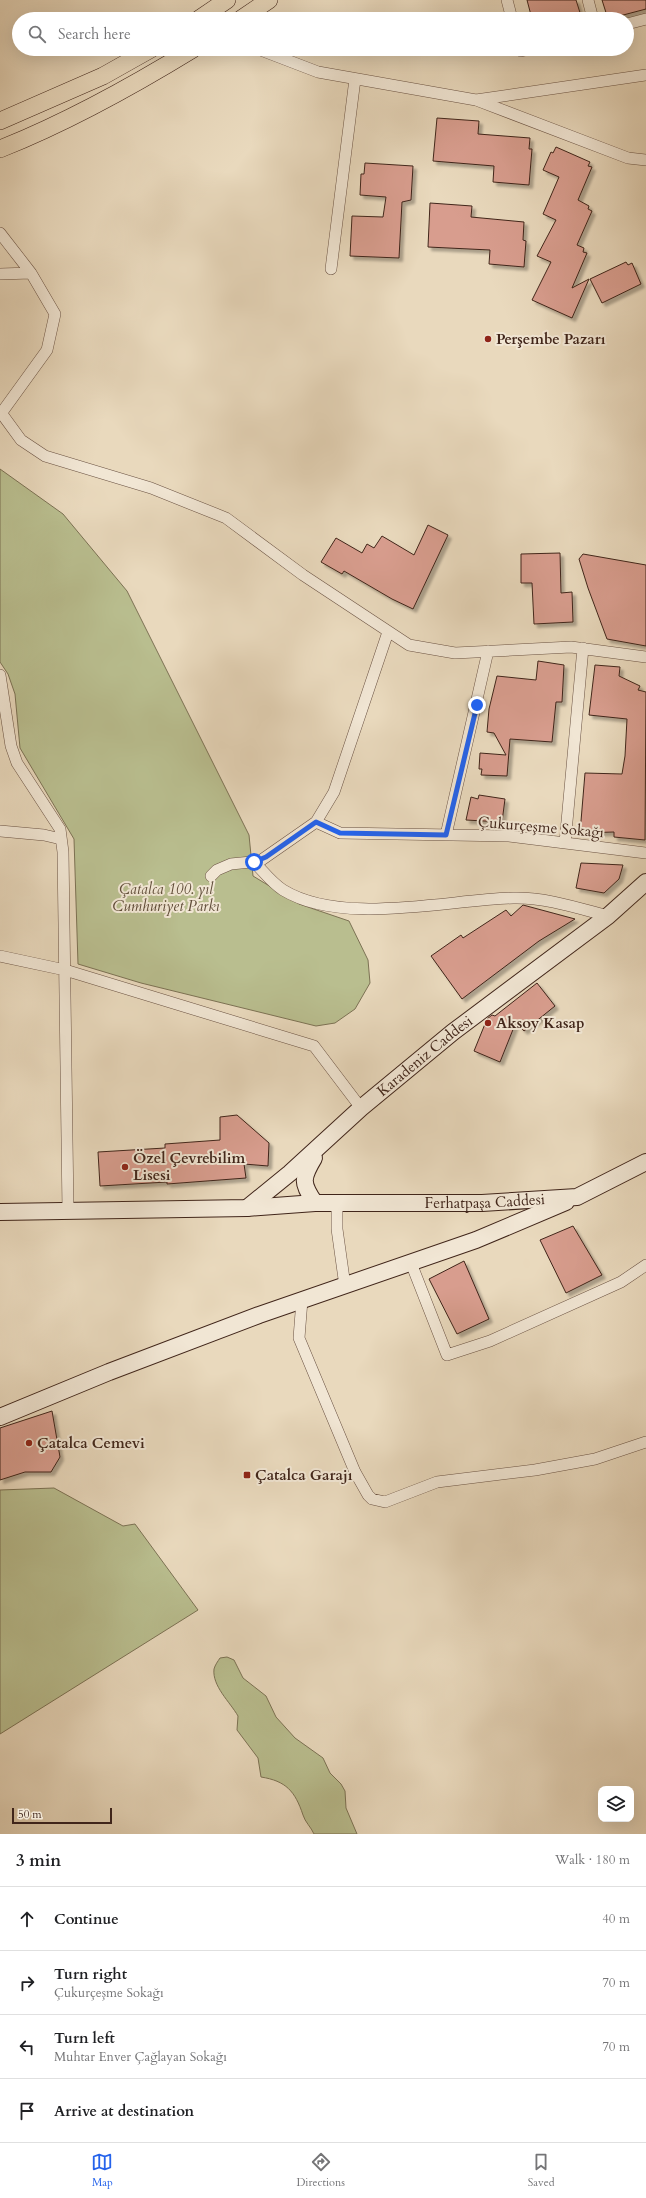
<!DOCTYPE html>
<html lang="en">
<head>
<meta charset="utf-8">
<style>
	body { margin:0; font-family:Cardo,serif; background:#f2f2f2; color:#202124 }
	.controls { position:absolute; right:12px; bottom:12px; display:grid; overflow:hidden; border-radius:8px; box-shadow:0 4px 16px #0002 }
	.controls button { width:36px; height:36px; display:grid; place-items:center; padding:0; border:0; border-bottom:1px solid #e0e0e0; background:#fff; color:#202124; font:20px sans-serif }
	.scale { position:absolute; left:12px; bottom:10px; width:100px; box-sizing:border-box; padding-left:4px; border:2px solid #40251a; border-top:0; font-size:11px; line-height:14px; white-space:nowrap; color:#40251a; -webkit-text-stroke:3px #f1e6d4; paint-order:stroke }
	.stop { position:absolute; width:12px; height:12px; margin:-9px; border:3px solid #2563eb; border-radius:50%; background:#fff }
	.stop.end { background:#2563eb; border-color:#fff; box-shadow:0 1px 4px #0008 }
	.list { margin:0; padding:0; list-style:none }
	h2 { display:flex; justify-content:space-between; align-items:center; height:52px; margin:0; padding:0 16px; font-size:17px }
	h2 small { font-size:13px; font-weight:400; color:#757577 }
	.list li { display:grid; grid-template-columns:26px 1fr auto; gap:12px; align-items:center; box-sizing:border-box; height:64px; padding:0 16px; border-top:1px solid #e0e0e0 }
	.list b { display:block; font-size:15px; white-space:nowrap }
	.list p { margin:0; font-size:13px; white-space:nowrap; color:#757577 }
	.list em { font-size:13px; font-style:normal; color:#757577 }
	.icon { flex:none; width:22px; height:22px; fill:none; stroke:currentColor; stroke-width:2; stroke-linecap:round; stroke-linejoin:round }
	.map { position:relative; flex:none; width:646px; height:1834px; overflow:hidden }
	.search { position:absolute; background:#fff; box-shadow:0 4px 16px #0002; left:12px; right:12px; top:12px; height:44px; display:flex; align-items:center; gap:10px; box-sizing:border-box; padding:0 14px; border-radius:22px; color:#757577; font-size:15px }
	.sheet { height:308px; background:#fff }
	nav { display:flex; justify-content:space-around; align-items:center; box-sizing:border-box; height:56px; border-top:1px solid #e0e0e0; background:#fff; font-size:11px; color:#757577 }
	nav a { display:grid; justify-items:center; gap:2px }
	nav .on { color:#2563eb }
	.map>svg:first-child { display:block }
	.green { fill:#b9be8f; stroke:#7c7254 }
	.building { fill:#d89d8e; stroke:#40251a; filter:url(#shadow) }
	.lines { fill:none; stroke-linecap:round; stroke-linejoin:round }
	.street-casing { stroke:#6a5243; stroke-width:12 }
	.secondary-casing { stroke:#40251a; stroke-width:18 }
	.primary-casing { stroke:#40251a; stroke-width:18 }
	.street { stroke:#f1e6d4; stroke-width:11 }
	.secondary { stroke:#f1e6d4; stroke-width:16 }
	.primary { stroke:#e9d9bd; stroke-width:17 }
	.route { stroke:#2563eb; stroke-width:5 }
	.poi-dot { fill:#8f2418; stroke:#f1e6d4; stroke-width:1.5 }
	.labels { text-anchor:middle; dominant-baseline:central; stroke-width:4; stroke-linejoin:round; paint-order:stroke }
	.poi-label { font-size:15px; font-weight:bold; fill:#40251a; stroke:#f1e6d4; text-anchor:start }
	.street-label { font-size:15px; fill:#40251a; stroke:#f1e6d4 }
	.park-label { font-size:15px; font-style:italic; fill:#5e4b37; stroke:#f1e6d4 }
</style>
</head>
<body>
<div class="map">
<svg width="646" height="1834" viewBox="0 0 646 1834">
	<defs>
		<filter id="shadow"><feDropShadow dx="3.5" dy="3.5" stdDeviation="1" flood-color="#0004"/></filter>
	</defs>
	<rect width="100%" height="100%" fill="#e9d9bd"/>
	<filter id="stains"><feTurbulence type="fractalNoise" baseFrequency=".005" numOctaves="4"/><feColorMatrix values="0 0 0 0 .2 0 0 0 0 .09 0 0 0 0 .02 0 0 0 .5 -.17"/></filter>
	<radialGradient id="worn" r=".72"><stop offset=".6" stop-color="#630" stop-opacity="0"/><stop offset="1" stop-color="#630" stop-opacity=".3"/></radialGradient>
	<path class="green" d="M0,469L63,514L127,591L249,835L253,876L299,904L349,921L368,960L370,983L355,1009L335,1023L316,1026L141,983L78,964L74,839L20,748L15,694L8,674L0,662Z
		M54,1488L123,1526L135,1524L198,1610L0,1734V1490Z
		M227,1657L234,1660L243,1678L266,1696L276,1717L295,1738L323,1758L330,1773L341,1784L345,1791L346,1808L357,1834H314C311,1827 305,1822 303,1815C295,1791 286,1781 261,1777L258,1758L237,1730L238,1716C230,1702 212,1686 214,1669C215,1665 218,1661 220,1658Z"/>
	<path class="building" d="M527,0H576L582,19H532Z
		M602,0H646V9L608,19Z
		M437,118L479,121L478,134L530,138L529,149H532L529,185L493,182L494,166L433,161Z
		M556,147L590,162L588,166L592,167L578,200L589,206L588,209L592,211L577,245L584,248L583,252L587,253L572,288L589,279L572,318L532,300L551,262L537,256L556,220L543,214L559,177L543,170L551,152L553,153Z
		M365,163L413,166L411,200L402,202L399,258L350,256L352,216L383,217L386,197L360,195L361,174H364Z
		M430,203L472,206L471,217L524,222L523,240L526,241L524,267L489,264L490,250L428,247Z
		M626,262L628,265L632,263L641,284L602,303L590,279Z
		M428,525L448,535L413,609L392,599L344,571L342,574L321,562L336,538L362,553L367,544L374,548L382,536L414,555Z
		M560,553L561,593L572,592L573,622L534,624L532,583H521V554Z
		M583,554L646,565V646L607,639L588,588L579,559Z
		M538,661L564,665L562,702H556L552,742L510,739L507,776L481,775L482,769H479L480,753L506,755L494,733L487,732L489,709L497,676L536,680Z
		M595,665L620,667L619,676L640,686L638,690L646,692L645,840L614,837V832L580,833L585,773L622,774L625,756L627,719L589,715Z
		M479,795L505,799L502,822L466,820L471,797L478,799Z
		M581,863L623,865L619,879L604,893L576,888Z
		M523,905L575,919L539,941L462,999L431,956L461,935L463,938L506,910L511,916Z
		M537,983L555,1006L524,1031L516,1022L500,1062L474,1051L487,1019L492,1015L495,1016Z
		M237,1115L269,1143L268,1166L244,1164L246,1178L167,1184V1182L100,1186L98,1152L165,1148V1144L220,1140V1117Z
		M573,1226L602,1275L566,1293L540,1240Z
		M464,1261L489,1319L457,1334L429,1279Z
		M52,1411L60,1457L51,1472H25L0,1480V1428Z"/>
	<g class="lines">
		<g class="street-casing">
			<path id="street" d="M507,0L512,19
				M588,0L593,19
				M627,24L646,19
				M258,49L318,72L476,100L646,75
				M521,49V51L530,49
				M476,100L628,158L646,160
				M0,233L31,273L55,314L47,350L0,415
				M331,269L355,79
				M0,274L31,273
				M2,414L21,440L45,456L151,488L226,518L303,575L409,645L455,653L571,647L646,657
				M0,675L11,746L17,763L60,829L63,852L68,1210
				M316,822L340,833L509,836L646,853
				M0,831L44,835L61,839
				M446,835L488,651
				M565,843L583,648
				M254,862C263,871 272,883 283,890C342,926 446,900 513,898C545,897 578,908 608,916
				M211,876L217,870L231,864L260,861L316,822L334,792L388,632
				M0,956L65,970L314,1046L361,1108
				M337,1203V1229L345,1286
				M411,1263L447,1355L490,1341L621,1282L646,1265
				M302,1300L299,1338L355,1472L368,1495L372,1499L385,1502L437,1482L535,1470L595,1459L646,1442"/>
		</g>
		<g class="secondary-casing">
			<g id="secondary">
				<path d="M314,1158C302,1178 301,1183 315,1203"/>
				<path id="s1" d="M247,1208L290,1173L361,1108L453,1032L608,916L646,882"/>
				<path id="s2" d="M0,1212L247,1208L315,1203H482L577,1197L646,1162"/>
				<path d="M0,1417L109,1372L259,1315L476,1240L566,1202"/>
			</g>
		</g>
		<g class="primary-casing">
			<path id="primary" d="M199,19L227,0
				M241,19L269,0
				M0,121L103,76L151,49
				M0,149C68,122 131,87 193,49"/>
		</g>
		<use href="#street" class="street"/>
		<use href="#secondary" class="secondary"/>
		<use href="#primary" class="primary"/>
	</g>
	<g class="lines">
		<path class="route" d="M254,862L266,857L316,822L340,833L446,835L477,705"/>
	</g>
	<g class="poi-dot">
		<circle cx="488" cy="339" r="4"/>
		<circle cx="488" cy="1023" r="4"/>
		<circle cx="125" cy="1167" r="4"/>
		<circle cx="29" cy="1443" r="4"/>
		<rect x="243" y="1471" width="8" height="8" rx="2"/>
	</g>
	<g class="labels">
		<g class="poi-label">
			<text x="496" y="339">Perşembe Pazarı</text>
			<text x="496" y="1023">Aksoy Kasap</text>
			<text x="133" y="1158">Özel Çevrebilim<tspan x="133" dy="17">Lisesi</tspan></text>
			<text x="37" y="1443">Çatalca Cemevi</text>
			<text x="255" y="1475">Çatalca Garajı</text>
		</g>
		<g class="street-label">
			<text transform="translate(541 827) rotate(5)">Çukurçeşme Sokağı</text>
			<text stroke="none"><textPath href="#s1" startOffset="234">Karadeniz Caddesi</textPath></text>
			<text stroke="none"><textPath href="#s2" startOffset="485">Ferhatpaşa Caddesi</textPath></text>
		</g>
		<g class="park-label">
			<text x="166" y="889">Çatalca 100. yıl<tspan x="166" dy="17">Cumhuriyet Parkı</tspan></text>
		</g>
	</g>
	<rect width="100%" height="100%" filter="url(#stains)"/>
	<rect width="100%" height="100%" fill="url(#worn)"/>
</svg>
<div class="controls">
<button><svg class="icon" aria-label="layers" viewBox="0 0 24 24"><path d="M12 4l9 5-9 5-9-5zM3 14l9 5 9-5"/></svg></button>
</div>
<div class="scale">50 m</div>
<div class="stop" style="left:254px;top:862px"></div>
<div class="stop end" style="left:477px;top:705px"></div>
<div class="search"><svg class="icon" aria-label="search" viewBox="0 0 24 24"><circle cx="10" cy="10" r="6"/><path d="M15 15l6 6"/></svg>Search here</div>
</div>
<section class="sheet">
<h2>3 min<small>Walk · 180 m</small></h2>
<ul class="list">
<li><svg class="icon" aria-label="ahead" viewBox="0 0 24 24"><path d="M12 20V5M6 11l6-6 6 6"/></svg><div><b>Continue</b></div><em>40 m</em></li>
<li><svg class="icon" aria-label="right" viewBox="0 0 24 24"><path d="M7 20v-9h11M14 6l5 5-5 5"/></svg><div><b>Turn right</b><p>Çukurçeşme Sokağı</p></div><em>70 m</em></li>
<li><svg class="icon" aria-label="left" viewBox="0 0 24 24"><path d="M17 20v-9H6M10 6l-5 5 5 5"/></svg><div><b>Turn left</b><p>Muhtar Enver Çağlayan Sokağı</p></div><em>70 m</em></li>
<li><svg class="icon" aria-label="arrive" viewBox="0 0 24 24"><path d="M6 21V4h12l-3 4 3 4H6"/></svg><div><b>Arrive at destination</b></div></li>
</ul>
</section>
<nav>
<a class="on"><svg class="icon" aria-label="map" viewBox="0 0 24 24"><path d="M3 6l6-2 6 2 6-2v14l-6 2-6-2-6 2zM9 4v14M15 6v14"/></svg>Map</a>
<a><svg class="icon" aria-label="directions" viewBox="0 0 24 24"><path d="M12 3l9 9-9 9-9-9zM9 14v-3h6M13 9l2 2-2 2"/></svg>Directions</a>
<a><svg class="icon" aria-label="saved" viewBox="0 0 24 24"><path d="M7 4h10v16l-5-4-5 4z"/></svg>Saved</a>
</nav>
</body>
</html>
